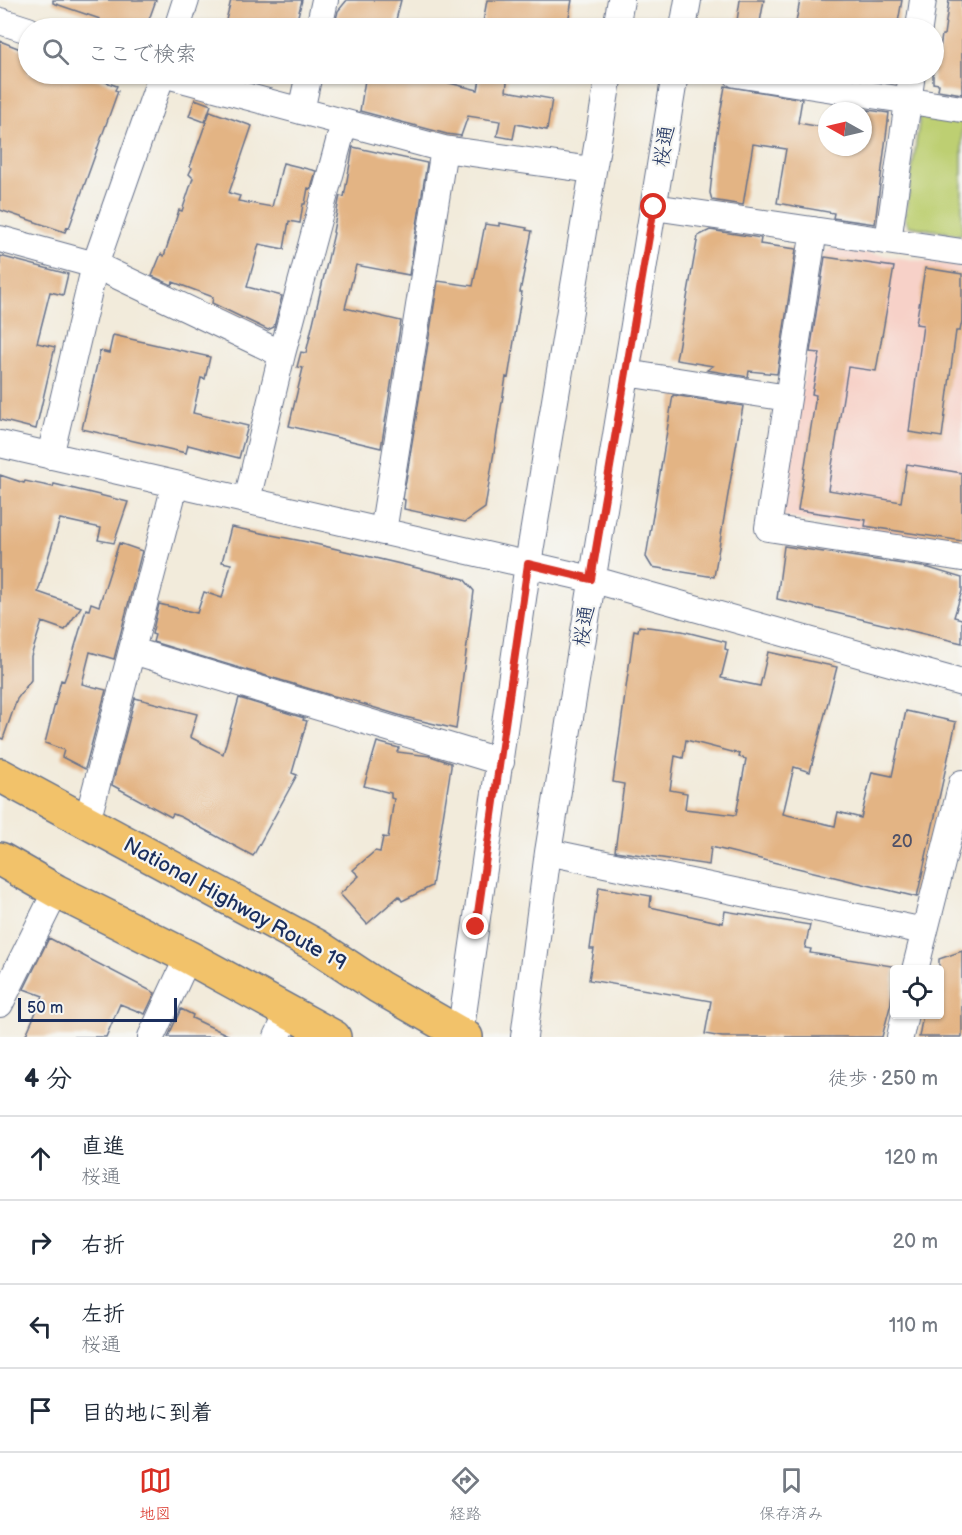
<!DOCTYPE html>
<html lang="ja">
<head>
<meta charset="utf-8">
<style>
	body { margin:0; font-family:"Balsamiq Sans","Klee One",sans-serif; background:#f2f2f3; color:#1f2937 }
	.controls { position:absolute; right:18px; bottom:18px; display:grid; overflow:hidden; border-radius:6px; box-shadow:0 2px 4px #0004 }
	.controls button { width:54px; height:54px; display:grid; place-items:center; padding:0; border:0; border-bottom:2px solid #e0e1e3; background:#fff; color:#1f2937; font:30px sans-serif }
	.compass { position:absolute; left:818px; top:102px; width:54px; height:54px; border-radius:50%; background:#fff; box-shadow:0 2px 4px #0004; rotate:278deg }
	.scale { position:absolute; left:18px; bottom:15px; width:159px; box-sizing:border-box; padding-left:6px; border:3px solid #1b2f5e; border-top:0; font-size:16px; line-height:21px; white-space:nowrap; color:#1b2f5e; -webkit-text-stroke:4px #f6f6f2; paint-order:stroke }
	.stop { position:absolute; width:18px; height:18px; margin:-14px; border:4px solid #d93025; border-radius:50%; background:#fff }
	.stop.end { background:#d93025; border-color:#fff; box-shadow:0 2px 6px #0008 }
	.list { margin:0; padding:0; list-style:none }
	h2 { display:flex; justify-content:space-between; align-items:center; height:78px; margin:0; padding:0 24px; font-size:26px }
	h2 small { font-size:20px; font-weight:400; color:#747a83 }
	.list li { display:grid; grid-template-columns:39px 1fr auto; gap:18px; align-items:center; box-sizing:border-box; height:84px; padding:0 24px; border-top:2px solid #e0e1e3 }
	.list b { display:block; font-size:22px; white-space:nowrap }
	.list p { margin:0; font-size:20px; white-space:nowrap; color:#747a83 }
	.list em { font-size:20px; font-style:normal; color:#747a83 }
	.icon { flex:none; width:33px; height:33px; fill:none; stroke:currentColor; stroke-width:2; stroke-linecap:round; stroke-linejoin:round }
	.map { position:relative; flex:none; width:962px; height:1037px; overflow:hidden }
	.search { position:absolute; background:#fff; box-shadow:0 2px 4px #0004; left:18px; right:18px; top:18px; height:66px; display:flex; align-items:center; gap:15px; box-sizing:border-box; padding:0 21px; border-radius:33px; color:#747a83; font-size:22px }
	.sheet { height:414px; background:#fff }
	nav { display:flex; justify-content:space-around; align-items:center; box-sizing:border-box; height:84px; border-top:2px solid #e0e1e3; background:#fff; font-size:16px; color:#747a83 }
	nav a { display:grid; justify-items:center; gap:3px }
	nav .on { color:#d93025 }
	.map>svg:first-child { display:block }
	.built { fill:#f7d1c8 }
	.green { fill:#bdcf72; stroke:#6c7f68; stroke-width:1.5 }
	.building { fill:#e3b484; fill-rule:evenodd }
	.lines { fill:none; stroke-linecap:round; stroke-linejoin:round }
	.minor-casing { stroke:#66718a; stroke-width:28 }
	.highway-casing { stroke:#66718a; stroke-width:36 }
	.minor { stroke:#fff; stroke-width:26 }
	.highway { stroke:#f2c26a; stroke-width:33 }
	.route { stroke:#d93025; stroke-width:8 }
	.labels { text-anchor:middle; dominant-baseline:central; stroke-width:4.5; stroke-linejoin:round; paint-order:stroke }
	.number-label { font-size:18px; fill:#4d5068 }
	.street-label { font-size:21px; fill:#1b2f5e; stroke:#f6f6f2 }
</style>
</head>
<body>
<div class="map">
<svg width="962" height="1037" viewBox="0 0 962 1037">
	<rect width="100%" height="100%" fill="#f6f6f2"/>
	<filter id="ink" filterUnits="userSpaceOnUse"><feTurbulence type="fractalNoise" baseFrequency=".0167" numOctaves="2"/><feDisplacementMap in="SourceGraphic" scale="12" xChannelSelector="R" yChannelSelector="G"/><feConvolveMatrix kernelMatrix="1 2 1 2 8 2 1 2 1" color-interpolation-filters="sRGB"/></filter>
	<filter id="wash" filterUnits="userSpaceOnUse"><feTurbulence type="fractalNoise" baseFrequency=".008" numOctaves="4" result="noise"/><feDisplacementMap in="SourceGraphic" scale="24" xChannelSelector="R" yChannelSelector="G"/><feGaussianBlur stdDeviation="1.35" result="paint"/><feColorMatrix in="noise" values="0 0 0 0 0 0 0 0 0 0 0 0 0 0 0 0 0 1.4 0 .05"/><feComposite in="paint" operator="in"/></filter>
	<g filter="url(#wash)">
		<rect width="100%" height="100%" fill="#f2ebdb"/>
		<path class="built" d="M831,248L962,267V546L784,517L782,514L823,254Z"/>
		<path class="green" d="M924,113L962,119V235L909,226L905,219L920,116Z"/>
		<g id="blocks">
			<path class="building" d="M53,0H156L146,28H96L100,19L53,3Z
				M231,0H302L295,28H224Z
				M347,0H401L394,28H334L338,11Z
				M487,0H572L567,28H482Z
				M740,0H764L759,28H736Z
				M800,0H902L897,28H795Z
				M949,0H962V94L938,90L939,84L933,83V67L937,68L942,35H944Z
				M0,41L28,52V74H83L117,86L115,90L118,91L69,228L67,227L65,232L0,210Z
				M366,74H443L441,81L478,90L481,74H508L506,91L552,99L547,130L516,124L513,139L497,136L500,121L468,116L461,136L447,134L360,111Z
				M725,86L802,99L798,123L827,128V147H863L868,110L889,113L875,224L833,218L834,213L777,203L786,149L753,144L743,205L712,200L710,193L716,138Z
				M195,99L211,105L205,122L189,116Z
				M210,111L252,126L229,193L240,196L238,201L272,207L283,163L316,171L311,189L308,188L305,204H303L300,223L289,221L284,249L259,244L247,287L282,296L274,327L268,330L212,303L213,297L173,282L172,285L152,276L161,254L164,256L179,210L182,211L193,178L189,174L192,168L190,167Z
				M353,147L427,163L409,275L356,265L345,308L401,321L381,448L289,426L303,368L297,367L301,352L306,353L334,233L333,232L339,200L340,196L344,197Z
				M499,223L527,228L526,230L532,231L520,292H522L508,378L506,377L485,508L465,522L404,509L405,500L403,499L438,281L473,286L485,224L499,226Z
				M710,230L761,238L760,244L796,249L777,374L749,371L748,377L707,370L713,366L676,360L698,236Z
				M0,256L68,274L63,295L50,292L37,343L55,347L36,429L0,420Z
				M825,257L894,267L876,371L848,367L828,490L901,502L907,464L962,473V541L865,526L866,520L798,510L816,395L812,394L820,353L810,352Z
				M925,268L962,274V321L960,331H956L942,437L909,432L923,325L916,324Z
				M113,335L210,357L205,379L201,378L193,413L248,426L239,458L188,445L186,453L82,429L100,351L109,353Z
				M673,395L743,406L714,577L652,567L646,557Z
				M0,475L24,483L25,481L53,487L54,484L128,502L114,543L98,540L101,528L60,519L38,592L81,607L65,630L42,622L31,656V680L17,699L3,739L0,738Z
				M231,527L307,542L464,579L474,591L456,729L405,717L359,703V702L330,695L153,642L155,635L152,634L159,604L197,613L204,592L222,598L231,564L222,562Z
				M119,543L142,551L114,659L90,652L82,684L106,690L85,769L62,757L64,750L45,743L61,680L64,681L68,670L86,609L89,610L91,603L99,606Z
				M784,546L929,568L962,578V591L954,617L962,619V643L777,599Z
				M639,626L682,631L726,642L725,649L728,650L721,678L760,686L768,652L837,667L810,772L794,767L783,814L835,826L838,812L861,818L872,772L892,776L906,711L956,722L917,897L711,847L709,865L615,851L624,784L613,782L634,630L638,631ZM686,740L740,754L739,757L746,759L736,815L685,809L687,793L670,790L675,756L683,758Z
				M135,698L197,714L190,737L223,754L239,698L304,718L303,720L307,721L292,773L297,775L253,856L181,817L173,814L171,817L112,785Z
				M377,742L399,748L397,752L430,756L451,763V767L432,886L402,901L399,896L367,924L340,894L359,876L353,870L375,851L380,852L383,837L388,838L394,799L391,798V793L364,786Z
				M599,887L651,896L650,907L723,923L725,911L810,925L805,948L811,949L810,953L898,967L897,969H894L891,1003L882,1037H722L705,1034L711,1001L589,980L594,949H590Z
				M49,938L155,993L145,1014L120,1004L106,1037H25L43,996L24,989Z
				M962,951V1037H919L923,1014H939V959Z
				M181,1009L193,1015L192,1018L232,1037H168Z"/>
		</g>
	</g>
	<g filter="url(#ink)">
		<use href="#blocks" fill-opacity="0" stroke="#66718a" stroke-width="1.5"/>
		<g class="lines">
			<g class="minor-casing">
				<path id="minor" d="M0,21L28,30
					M177,28L186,0
					M319,28L325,0
					M616,28L621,0
					M683,28L688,0
					M919,28L923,0
					M163,74L444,149L592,170
					M736,74L962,109
					M301,111L309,74
					M654,207L962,252
					M814,230L768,528L962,558
					M0,239L95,265L282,354
					M888,241L912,74
					M626,373L788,398
					M0,444L591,579L962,683
					M50,456L95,265L162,74
					M247,500L282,354L344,123
					M383,532L444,149
					M133,651L501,762
					M87,822L175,485
					M548,852L924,931
					M915,970L962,783
					M0,1004L56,891
					M460,1035L528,564L609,74
					M151,1037L188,957
					M277,1037L289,1012
					M524,1037L548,852L675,74
					M900,1037L905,1014"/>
			</g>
			<g class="highway-casing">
				<path id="highway" d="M0,775L317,946L379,987L466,1037
					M0,859L56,891L188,957L334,1037"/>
			</g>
			<use href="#minor" class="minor"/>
			<use href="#highway" class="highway"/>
		</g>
	</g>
	<g class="lines" filter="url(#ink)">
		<path class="route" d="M476,927L528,564L591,579L654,207"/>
	</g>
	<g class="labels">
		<g class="number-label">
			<text x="902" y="841">20</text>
		</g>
		<g class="street-label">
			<text transform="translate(664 146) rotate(-81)">桜通</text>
			<text transform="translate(584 626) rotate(-81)">桜通</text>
			<text transform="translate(235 904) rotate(29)">National Highway Route 19</text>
		</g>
	</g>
</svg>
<div class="controls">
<button><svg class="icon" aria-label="locate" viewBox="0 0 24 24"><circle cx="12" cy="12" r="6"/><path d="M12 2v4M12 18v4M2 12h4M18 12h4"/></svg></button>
</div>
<svg class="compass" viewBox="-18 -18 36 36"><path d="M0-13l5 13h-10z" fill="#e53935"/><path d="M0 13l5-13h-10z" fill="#747a83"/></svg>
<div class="scale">50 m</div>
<div class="stop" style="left:654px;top:207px"></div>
<div class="stop end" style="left:476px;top:927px"></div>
<div class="search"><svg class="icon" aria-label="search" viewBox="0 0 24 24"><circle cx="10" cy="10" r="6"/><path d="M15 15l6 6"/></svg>ここで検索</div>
</div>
<section class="sheet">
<h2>4 分<small>徒歩 · 250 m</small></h2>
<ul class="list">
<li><svg class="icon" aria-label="ahead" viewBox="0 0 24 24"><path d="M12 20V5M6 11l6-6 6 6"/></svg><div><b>直進</b><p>桜通</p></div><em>120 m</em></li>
<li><svg class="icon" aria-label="right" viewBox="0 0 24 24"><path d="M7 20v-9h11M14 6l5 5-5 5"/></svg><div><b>右折</b></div><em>20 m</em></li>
<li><svg class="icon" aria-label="left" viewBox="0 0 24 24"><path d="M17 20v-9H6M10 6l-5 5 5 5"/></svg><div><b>左折</b><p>桜通</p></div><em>110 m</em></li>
<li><svg class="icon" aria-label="arrive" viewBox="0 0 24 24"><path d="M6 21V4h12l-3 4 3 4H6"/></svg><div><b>目的地に到着</b></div></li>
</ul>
</section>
<nav>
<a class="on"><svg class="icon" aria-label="map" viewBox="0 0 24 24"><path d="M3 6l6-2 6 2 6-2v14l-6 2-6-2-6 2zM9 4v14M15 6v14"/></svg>地図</a>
<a><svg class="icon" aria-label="directions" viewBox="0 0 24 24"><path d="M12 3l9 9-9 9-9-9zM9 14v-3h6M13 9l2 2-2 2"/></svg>経路</a>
<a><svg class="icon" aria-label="saved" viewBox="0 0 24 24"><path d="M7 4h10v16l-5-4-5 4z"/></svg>保存済み</a>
</nav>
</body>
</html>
